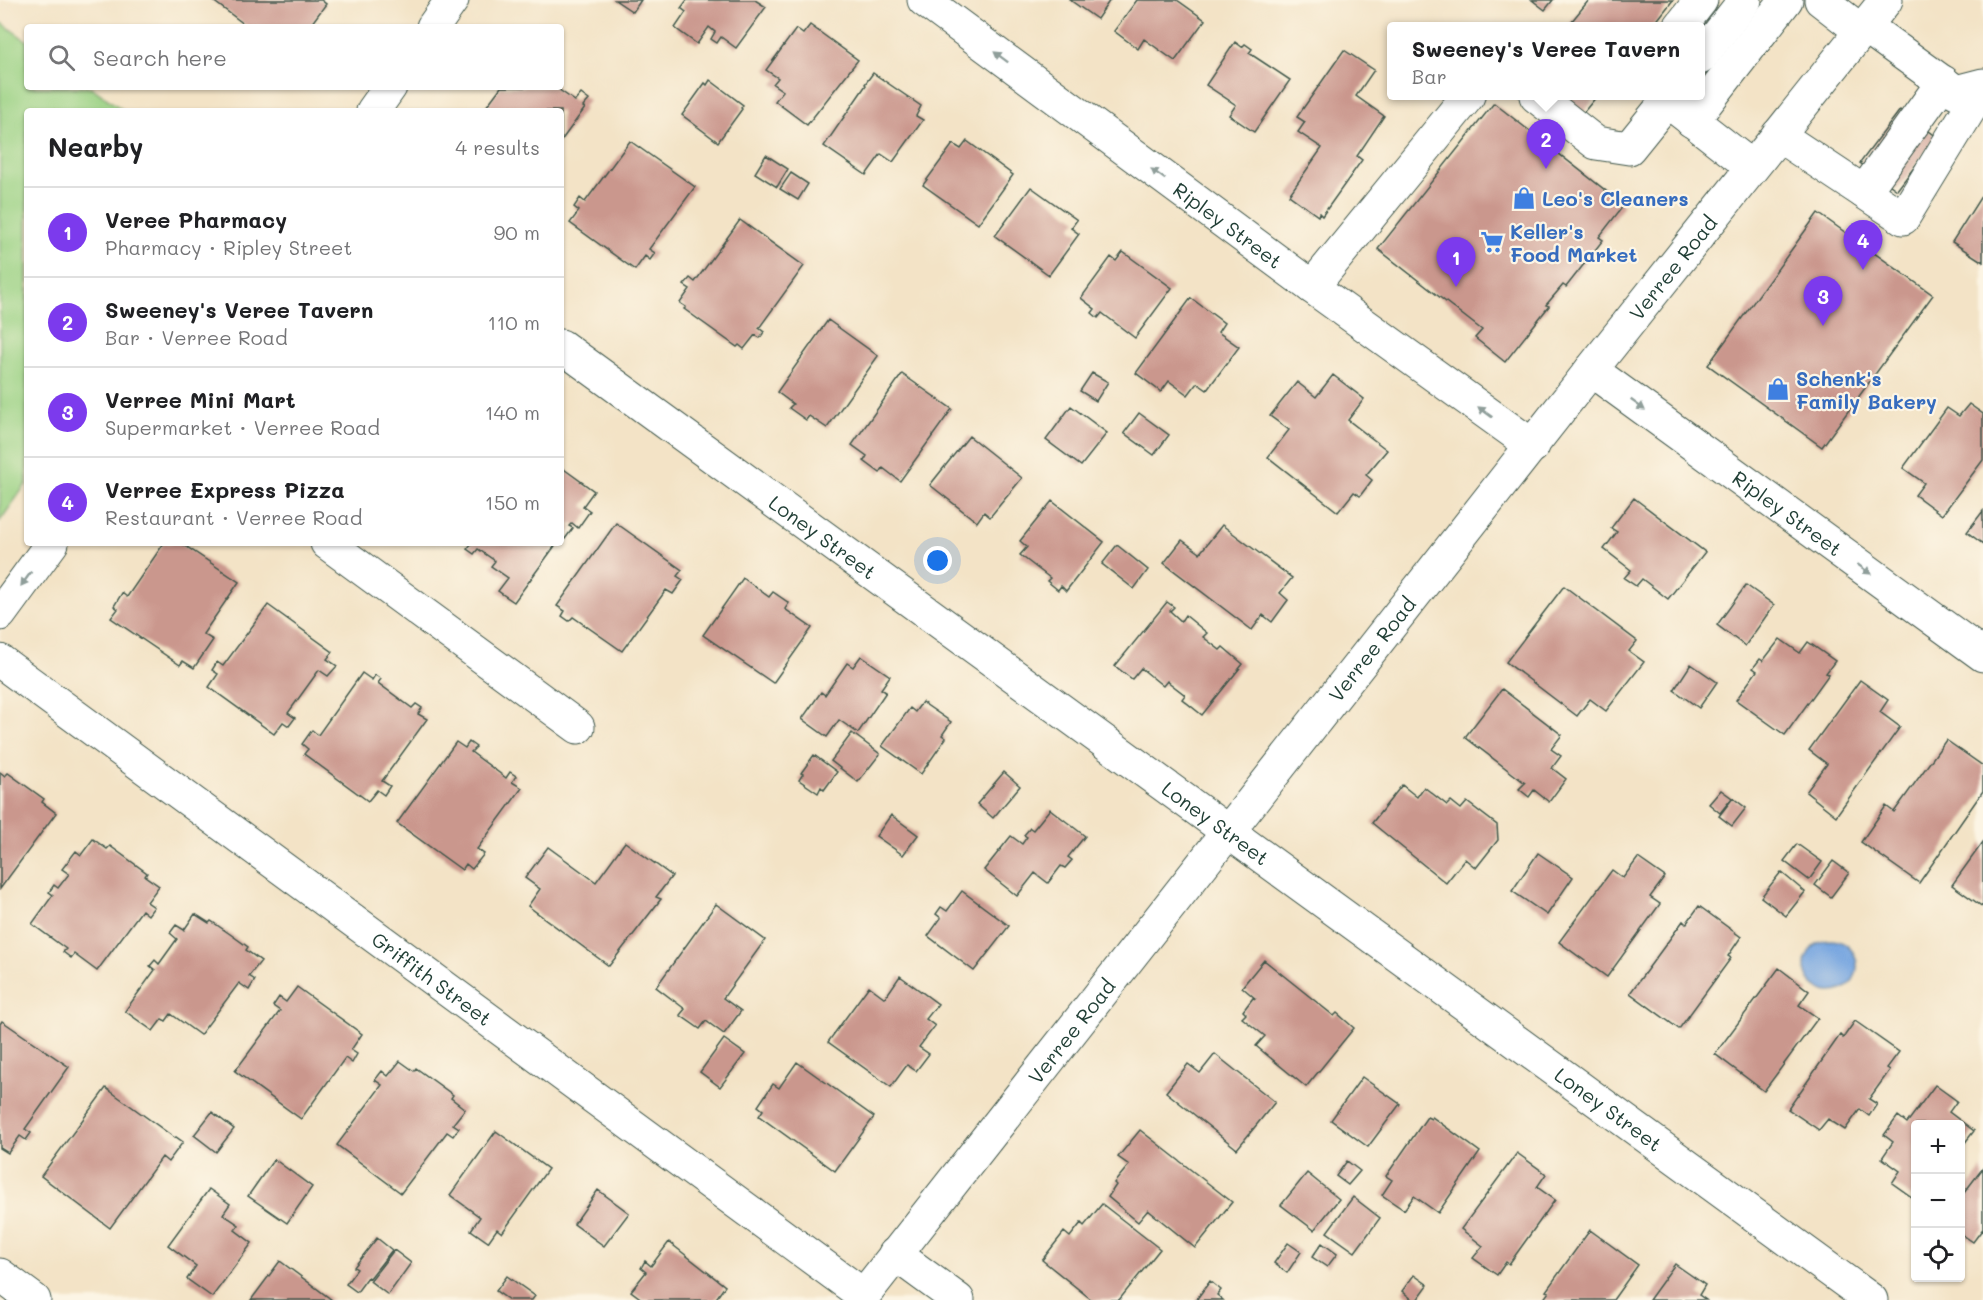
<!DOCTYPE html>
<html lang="en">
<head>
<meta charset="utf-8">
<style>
	body { margin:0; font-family:Mali,sans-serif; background:#f2f2f2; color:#202124 }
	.controls { position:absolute; right:18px; bottom:18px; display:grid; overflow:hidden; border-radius:6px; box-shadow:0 2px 4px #0004 }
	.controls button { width:54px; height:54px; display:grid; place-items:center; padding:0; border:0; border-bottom:2px solid #e0e0e0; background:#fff; color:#202124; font:30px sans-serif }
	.you { position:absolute; left:938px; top:561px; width:21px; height:21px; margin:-15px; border:4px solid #fff; border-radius:50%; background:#1a73e8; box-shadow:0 0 0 9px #1a73e833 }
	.badge { display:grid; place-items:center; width:39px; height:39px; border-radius:50%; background:#7c3aed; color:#fff; font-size:20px; font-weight:700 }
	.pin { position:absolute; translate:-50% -50px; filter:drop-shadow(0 2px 3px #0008) }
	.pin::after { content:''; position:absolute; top:32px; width:21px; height:18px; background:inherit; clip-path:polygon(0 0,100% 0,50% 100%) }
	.popup { position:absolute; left:1387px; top:22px; width:318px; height:78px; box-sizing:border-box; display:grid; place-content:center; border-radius:6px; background:#fff; filter:drop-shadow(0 2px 4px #0005); font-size:20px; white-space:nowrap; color:#757577 }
	.popup b { font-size:22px; color:#202124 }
	.popup::after { content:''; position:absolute; left:50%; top:100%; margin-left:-12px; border:12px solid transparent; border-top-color:#fff }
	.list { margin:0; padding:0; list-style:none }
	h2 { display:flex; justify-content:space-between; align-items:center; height:78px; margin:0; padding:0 24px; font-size:26px }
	h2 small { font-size:20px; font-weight:400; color:#757577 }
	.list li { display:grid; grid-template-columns:39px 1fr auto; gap:18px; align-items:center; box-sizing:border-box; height:90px; padding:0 24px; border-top:2px solid #e0e0e0 }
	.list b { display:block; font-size:22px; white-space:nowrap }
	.list p { margin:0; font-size:20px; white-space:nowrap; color:#757577 }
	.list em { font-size:20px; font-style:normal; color:#757577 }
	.icon { flex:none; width:33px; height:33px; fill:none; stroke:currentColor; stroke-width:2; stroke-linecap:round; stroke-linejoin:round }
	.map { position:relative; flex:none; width:1983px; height:1300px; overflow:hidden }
	.search { position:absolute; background:#fff; box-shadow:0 2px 4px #0004; left:24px; top:24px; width:540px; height:66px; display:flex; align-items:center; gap:15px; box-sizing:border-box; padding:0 21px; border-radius:6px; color:#757577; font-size:22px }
	.panel { position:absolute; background:#fff; box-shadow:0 2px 4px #0004; left:24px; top:108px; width:540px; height:438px; border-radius:6px }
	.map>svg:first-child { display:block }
	.green { fill:#9ad183; stroke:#5c875c; stroke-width:1.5 }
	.water { fill:#76a5e0; stroke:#4a718a; stroke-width:1.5 }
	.building { fill:#ca978d }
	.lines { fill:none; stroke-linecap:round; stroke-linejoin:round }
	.minor-casing { stroke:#3f564a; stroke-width:35 }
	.major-casing { stroke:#3f564a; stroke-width:35 }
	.minor { stroke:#fff; stroke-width:33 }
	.major { stroke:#fff; stroke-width:33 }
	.oneway { fill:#8f9e9a }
	.labels { text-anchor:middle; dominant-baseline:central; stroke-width:4.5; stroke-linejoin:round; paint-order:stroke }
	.shop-label { font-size:20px; font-weight:bold; fill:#366cbe; stroke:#fcf5e5; text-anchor:start }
	.street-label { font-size:20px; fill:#1f3d34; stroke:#fcf5e5 }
</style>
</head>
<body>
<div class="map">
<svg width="1983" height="1300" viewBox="0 0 1983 1300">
	<rect width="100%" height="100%" fill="#fcf5e5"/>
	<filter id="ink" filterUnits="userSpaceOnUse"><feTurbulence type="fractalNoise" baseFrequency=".0167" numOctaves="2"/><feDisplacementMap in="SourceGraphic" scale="12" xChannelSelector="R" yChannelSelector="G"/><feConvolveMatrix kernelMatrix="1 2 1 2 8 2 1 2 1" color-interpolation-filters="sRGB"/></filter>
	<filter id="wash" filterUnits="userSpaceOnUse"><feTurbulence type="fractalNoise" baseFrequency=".008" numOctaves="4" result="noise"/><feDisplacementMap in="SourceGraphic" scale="24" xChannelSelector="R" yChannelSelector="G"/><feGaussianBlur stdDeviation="1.35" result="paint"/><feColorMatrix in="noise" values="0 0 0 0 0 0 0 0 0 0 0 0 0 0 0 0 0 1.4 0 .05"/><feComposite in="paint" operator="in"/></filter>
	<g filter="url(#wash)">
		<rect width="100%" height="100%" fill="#f3e3c6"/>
		<path class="green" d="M0,22L27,41V87H91L124,111H27V483L0,521Z"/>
		<path class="water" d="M1805 966a26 26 0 1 1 52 0a26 26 0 1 1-52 0Z"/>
		<g id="blocks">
			<path class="building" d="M212,0H321L326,4L309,27H248Z
				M615,0H641L633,12Z
				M687,0H755L766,7L736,48L721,37L717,43L711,39L715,32L709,27L697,44L675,28L686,12L681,8Z
				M1070,0H1110L1097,19Z
				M1137,0H1177L1205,20L1175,61L1144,39L1138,49L1114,31Z
				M1532,0H1553L1545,10Z
				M1589,0H1673L1652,27H1567Z
				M810,25L858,60L807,125L775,101L783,91L773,84L778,78L766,70L796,29L803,34Z
				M1235,42L1242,47L1245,44L1252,49L1249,53L1290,80L1254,132L1229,115L1236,105L1206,85Z
				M1344,50L1374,70L1356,96L1384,116L1357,156L1362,160L1322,216L1319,213L1318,216L1289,195L1322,148L1298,132L1305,122L1297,117Z
				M873,73L921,106L916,116L923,120L893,162L881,154L866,175L824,146L866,85L865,84Z
				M710,80L743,105L741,108L742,109L718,142L682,115L705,83L707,85Z
				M501,87H555L575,101L581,94L589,100L583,107L585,108L561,141V111H483Z
				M1561,96H1597L1583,113Z
				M1494,103L1624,205L1599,237L1603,240L1566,287L1563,285L1546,305L1549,306L1505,362L1475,338L1482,330L1378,249Z
				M1900,110L1937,137L1897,190L1860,163Z
				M630,141L695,187L649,249L655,253L650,260L645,256L635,270L570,223L579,211L574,207L580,198L585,202Z
				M967,141L1013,175L978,224L923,185L953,144L961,149Z
				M766,155L788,169L777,187L755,173Z
				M791,173L808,184L798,200L780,189Z
				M1031,187L1077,220L1071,228L1079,234L1049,275L995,236Z
				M1983,193V262L1952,242Z
				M1818,213L1933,295L1822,447L1708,365Z
				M740,220L804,266L759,328L764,332L760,338L755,335L744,349L739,345L737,347L684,309L686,307L680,303L690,289L684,285L690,278L695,282Z
				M1123,252L1172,288L1135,338L1102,313L1098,318L1092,313L1095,309L1081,298L1111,257L1116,261Z
				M1191,298L1224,323L1218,332L1239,347L1207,390L1197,383L1188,395L1169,381L1161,392L1136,373Z
				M828,320L878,356L827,428L809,416L806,420L789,408L793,404L777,392Z
				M1092,373L1108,382L1096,401L1080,391Z
				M902,374L952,409L900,481L883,468L880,473L864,461L867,456L852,445Z
				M1333,375L1364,399L1348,420L1387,450L1366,475L1372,480L1360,496L1354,492L1338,512L1268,457L1289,430L1270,416L1297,382L1316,397Z
				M1969,404L1983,414V460L1942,515L1915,495L1924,483L1903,468L1947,408L1959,416Z
				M1071,406L1107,433L1081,466L1046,440Z
				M1139,413L1169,435L1154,455L1124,433Z
				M969,436L1022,478L990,517L984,512L977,522L930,485Z
				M561,467L594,491L583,506L590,511L578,528L572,523L569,526L573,528L565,539L561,536Z
				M1634,498L1705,552L1668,599L1642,579L1636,586L1624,578L1631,570L1604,549L1617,532L1611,528Z
				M1052,501L1104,542L1066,591L1061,586L1058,590L1047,581L1050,578L1020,555L1027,547L1020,541Z
				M1983,511V544L1967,532Z
				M616,523L682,570L677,576L683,580L673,594L666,590L622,651L573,617L569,621L562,616L565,611L557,606Z
				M1222,525L1292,578L1280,593L1288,600L1272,622L1263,615L1252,630L1164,563L1182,540L1200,553Z
				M164,543H181L239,582L203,634L213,640L194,668L183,661L180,665L111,618L118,609L114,606L122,593L127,597Z
				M472,543H557L514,602L498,591L508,578L491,566L495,561L478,549L474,554L467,549Z
				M1117,545L1148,570L1134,589L1102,564Z
				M743,578L769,597L773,592L789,603L785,609L812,628L773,683L703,635Z
				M1746,585L1774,605L1745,646L1717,625Z
				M1564,586L1637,641L1629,651L1644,662L1606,711L1590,699L1577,716L1506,662Z
				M1167,602L1174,607L1170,611L1181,621L1185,615L1207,633L1203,637L1220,650L1223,647L1243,664L1202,715L1182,699L1185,695L1167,681L1163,686L1141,668L1132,679L1115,666Z
				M268,605L333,652L327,659L337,666L328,676L319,670L288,713L295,718L289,726L283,722L274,734L209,687L218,674L212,670L217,662L223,666Z
				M1780,639L1800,653L1808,642L1835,661L1826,673L1829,674L1785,735L1736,700L1757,671L1753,668L1760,659L1763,661Z
				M861,656L890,676L881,689L886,692L858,733L839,720L827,737L802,719L821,692L825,695L847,663L853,667Z
				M1691,664L1717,682L1699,708L1674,690Z
				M362,673L372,680L375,675L381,679L378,683L412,708L416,704L422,708L418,714L427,719L382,781L390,786L384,795L377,790L368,801L304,754L308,749L302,744L312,730L318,735Z
				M1860,680L1888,700L1880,712L1900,727L1836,816L1806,792L1827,764L1809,750Z
				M1502,689L1562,735L1551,749L1561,756L1552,768L1566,779L1549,802L1534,790L1529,797L1519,789L1525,783L1465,737Z
				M922,702L951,722L942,735L946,738L921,774L882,746L910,708L915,712Z
				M852,733L880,754L858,782L831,761Z
				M1946,740L1983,766V791L1919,883L1861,842L1886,806L1894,812Z
				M456,742L465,748L469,742L476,747L471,752L506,778L510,772L516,776L512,782L522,788L477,849L484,854L472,869L466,864L462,870L397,823Z
				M814,755L837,772L824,790L821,787L818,793L799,780L803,774L801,773Z
				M0,772L5,776L8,773L44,799L42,802L56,813L0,889Z
				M1004,772L1020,786L993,818L977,804Z
				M1402,785L1417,797L1424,787L1447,805L1451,801L1461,809L1467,802L1497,825L1498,840L1476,868L1465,859L1446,883L1372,823Z
				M1721,790L1732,798L1720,813L1709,804Z
				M1733,798L1746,808L1732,826L1719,816Z
				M1050,809L1085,836L1068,857L1072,860L1065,868L1061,866L1048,883L1035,873L1017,896L984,870L1011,836L1022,844L1027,837L1024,835L1030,828L1033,830Z
				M891,815L918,835L903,855L876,836Z
				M93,839L107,849L110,846L147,873L145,876L159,886L147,902L154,907L148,915L142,910L97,971L74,954L71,958L63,952L66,949L32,924L53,895L49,892L54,885L58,888L69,874L62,869L76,851L81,855Z
				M625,842L672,876L656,897L661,899L609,966L528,906L540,889L525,878L548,847L596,882Z
				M1983,842V907L1952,885Z
				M1797,844L1822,862L1809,880L1784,861Z
				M1538,853L1573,877L1547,915L1512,891Z
				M1638,858L1665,877L1650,897L1660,904L1607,977L1559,942L1612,870L1623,878Z
				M1833,861L1849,873L1831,897L1815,885Z
				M1781,872L1805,892L1786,916L1761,897Z
				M962,891L1009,926L974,971L928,936L941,918L936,914L941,907L947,911Z
				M716,904L765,940L723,998L741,1011L724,1034L706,1021L700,1029L680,1015L685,1009L656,987Z
				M1699,906L1741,937L1728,956L1731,958L1679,1029L1630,993L1683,921L1686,924Z
				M195,914L209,923L211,921L230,934L248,947L246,950L261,961L249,976L255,980L249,990L239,983L200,1035L171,1014L166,1021L162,1019L153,1031L125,1011L155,970L150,966L155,960L159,964L177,939L170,933L176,925L184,930Z
				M1264,960L1334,1016L1337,1013L1354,1028L1306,1087L1256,1046L1265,1036L1242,1018L1246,1014L1243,1011L1253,998L1256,999L1242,987Z
				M1779,968L1809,991L1799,1005L1818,1018L1764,1091L1715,1054Z
				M900,976L938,1004L926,1019L935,1026L919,1047L929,1054L916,1071L907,1065L891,1087L828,1042L869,986L885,998Z
				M297,987L362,1034L351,1050L357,1054L352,1063L345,1058L301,1119L235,1071L280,1011L273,1006L279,997L286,1002Z
				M2,1021L69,1067L25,1129L31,1133L26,1140L20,1136L8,1153L0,1148V1024Z
				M1855,1021L1899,1052L1887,1068L1890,1070L1869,1099L1877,1104L1869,1116L1860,1109L1845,1130L1828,1119L1819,1130L1788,1109L1840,1035L1843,1038Z
				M724,1039L745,1054L720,1087L700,1072Z
				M1215,1054L1275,1102L1237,1149L1166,1092L1188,1064L1200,1073Z
				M400,1061L414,1071L416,1068L453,1095L451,1098L465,1109L453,1124L459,1128L453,1136L447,1132L401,1193L337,1145L382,1085L375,1080L382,1071L388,1076Z
				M797,1062L874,1117L835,1171L759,1116L763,1110L758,1106L773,1084L779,1088Z
				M1362,1077L1400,1104L1368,1147L1331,1120Z
				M1935,1085L1957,1101L1949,1112L1974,1131L1960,1149V1124H1916V1200L1892,1183L1900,1171L1882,1158L1893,1142L1884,1135L1898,1116L1907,1123Z
				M106,1088L175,1138L176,1137L183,1142L168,1162L162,1157L110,1228L41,1176Z
				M212,1112L234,1129L216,1152L194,1135Z
				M1427,1117L1431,1119L1432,1117L1480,1152L1438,1213L1414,1196L1404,1210L1382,1195L1392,1180L1386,1176Z
				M1140,1130L1232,1202L1195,1248L1148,1210L1138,1222L1108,1197L1116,1185L1114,1183L1129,1165L1118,1157Z
				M496,1131L548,1169L502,1233L497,1229L488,1242L471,1230L480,1217L450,1195Z
				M1517,1153L1546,1174L1537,1187L1555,1200L1509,1264L1506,1262L1497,1275L1473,1258L1483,1246L1461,1229Z
				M274,1159L312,1187L287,1223L248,1196Z
				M1347,1161L1360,1171L1348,1185L1336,1176Z
				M1983,1168V1231L1982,1230L1973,1242L1960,1233V1198Z
				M1307,1173L1339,1199L1314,1230L1281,1205Z
				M209,1189L230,1204L223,1214L239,1225L235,1230L252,1243L212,1297L187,1279L196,1266L168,1245Z
				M598,1190L629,1213L604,1246L574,1224Z
				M1353,1197L1380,1218L1355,1252L1327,1232Z
				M1102,1204L1160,1249L1119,1300H1092L1042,1260L1064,1232L1070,1237L1081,1223L1084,1226Z
				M1590,1230L1638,1265L1613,1300H1543L1549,1292L1546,1291Z
				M377,1238L392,1250L370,1278L368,1277L357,1292L346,1284L357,1269L354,1267Z
				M669,1242L725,1286L715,1300H643L631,1291L646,1272L641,1268L645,1261L651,1266Z
				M1288,1243L1301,1252L1287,1273L1274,1263Z
				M1322,1243L1337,1254L1327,1267L1312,1257Z
				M394,1250L411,1263L388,1295L370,1281Z
				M280,1261L332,1300H251Z
				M1675,1264L1705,1285L1699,1295L1706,1300H1649Z
				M1414,1275L1428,1285L1417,1300H1413L1402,1291Z
				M507,1276L535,1296L532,1300H509L496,1291Z
				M1210,1281L1221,1290L1217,1295L1223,1300H1196Z"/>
		</g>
	</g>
	<g filter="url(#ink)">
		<use href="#blocks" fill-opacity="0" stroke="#3f564a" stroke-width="1.5"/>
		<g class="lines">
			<g class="minor-casing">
				<g id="minor">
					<path id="s1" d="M924,0L1312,287L1533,446"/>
					<path d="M1821,0L1861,31"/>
					<path d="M1865,26L1956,92L1983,85"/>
					<path d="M433,27L452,0"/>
					<path d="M1680,27L1701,0"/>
					<path d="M1700,58L1745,0"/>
					<path d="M1536,96L1596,143L1629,148L1671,96"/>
					<path d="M1675,107L1752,167"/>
					<path d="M373,111L390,87"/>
					<path d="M1692,121L1786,0"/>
					<path d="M1778,135L1903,218L1983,87"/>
					<path d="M1864,192L1943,82"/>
					<path d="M1312,287L1468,96"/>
					<path id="s2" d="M561,346L1871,1300"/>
					<path id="s3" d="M1591,370L1983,655"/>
					<path d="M327,543L578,727"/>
					<path d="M0,614L52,543"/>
					<path id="s4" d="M0,661L863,1295"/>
					<path d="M895,1254L958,1300"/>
					<path d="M0,1275L34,1300"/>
				</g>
			</g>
			<g class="major-casing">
				<g id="major">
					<path id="s5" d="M860,1300L1591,370L1886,0"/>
				</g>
			</g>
			<use href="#minor" class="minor"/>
			<use href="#major" class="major"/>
		</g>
		<defs><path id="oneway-solid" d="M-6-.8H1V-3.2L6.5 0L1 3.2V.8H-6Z" transform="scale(1.5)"/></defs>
		<g class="oneway">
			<use href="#oneway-solid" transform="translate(1001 57) rotate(-143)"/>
			<use href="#oneway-solid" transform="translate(1158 174) rotate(-144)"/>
			<use href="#oneway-solid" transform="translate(1638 405) rotate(36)"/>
			<use href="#oneway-solid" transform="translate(1485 412) rotate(-144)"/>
			<use href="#oneway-solid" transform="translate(1864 569) rotate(36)"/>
			<use href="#oneway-solid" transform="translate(26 579) rotate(126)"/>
		</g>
	</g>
	<defs>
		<g id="shop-bare" transform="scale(1.8)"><path d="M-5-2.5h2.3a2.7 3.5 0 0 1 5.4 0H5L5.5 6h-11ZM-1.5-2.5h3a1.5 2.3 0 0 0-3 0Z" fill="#3f7fe0" stroke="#fcf5e5" stroke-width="2.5" paint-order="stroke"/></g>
		<g id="supermarket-bare" transform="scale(1.8)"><path d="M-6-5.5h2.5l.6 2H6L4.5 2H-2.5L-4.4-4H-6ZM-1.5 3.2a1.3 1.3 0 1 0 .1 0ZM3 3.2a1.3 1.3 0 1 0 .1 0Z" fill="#3f7fe0" stroke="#fcf5e5" stroke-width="2.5" paint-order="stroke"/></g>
	</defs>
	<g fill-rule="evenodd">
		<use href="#shop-bare" x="1524" y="198"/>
		<use href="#supermarket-bare" x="1492" y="242"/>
		<use href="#shop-bare" x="1778" y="389"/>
	</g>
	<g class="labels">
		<g class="shop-label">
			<text x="1542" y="198">Leo's Cleaners</text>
			<text x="1510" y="231">Keller's<tspan x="1510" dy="23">Food Market</tspan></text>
			<text x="1796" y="378">Schenk's<tspan x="1796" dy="23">Family Bakery</tspan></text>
		</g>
		<g class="street-label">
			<text stroke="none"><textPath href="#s1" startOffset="378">Ripley Street</textPath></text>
			<text stroke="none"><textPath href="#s5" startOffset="1314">Verree Road</textPath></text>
			<text stroke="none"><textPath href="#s3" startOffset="243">Ripley Street</textPath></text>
			<text stroke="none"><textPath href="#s2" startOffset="324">Loney Street</textPath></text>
			<text stroke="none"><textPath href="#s5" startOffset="828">Verree Road</textPath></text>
			<text stroke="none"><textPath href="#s2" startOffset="810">Loney Street</textPath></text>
			<text stroke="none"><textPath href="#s4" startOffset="536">Griffith Street</textPath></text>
			<text stroke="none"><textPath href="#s5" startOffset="342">Verree Road</textPath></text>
			<text stroke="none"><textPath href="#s2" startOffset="1296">Loney Street</textPath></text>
		</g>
	</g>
</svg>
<div class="controls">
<button>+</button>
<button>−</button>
<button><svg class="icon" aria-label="locate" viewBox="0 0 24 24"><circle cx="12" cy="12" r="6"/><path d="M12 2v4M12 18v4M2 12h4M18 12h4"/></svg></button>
</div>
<div class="you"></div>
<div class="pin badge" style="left:1456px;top:287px">1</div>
<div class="pin badge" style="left:1546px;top:169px">2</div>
<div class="popup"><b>Sweeney's Veree Tavern</b>Bar</div>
<div class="pin badge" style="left:1823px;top:326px">3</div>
<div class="pin badge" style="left:1863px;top:270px">4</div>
<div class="search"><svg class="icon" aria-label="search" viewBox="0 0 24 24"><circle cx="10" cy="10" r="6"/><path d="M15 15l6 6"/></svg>Search here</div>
<section class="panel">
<h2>Nearby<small>4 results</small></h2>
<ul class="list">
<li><span class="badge">1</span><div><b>Veree Pharmacy</b><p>Pharmacy · Ripley Street</p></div><em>90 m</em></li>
<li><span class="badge">2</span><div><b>Sweeney's Veree Tavern</b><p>Bar · Verree Road</p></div><em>110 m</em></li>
<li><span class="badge">3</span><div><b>Verree Mini Mart</b><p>Supermarket · Verree Road</p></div><em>140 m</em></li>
<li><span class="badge">4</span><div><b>Verree Express Pizza</b><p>Restaurant · Verree Road</p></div><em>150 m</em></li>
</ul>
</section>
</div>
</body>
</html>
